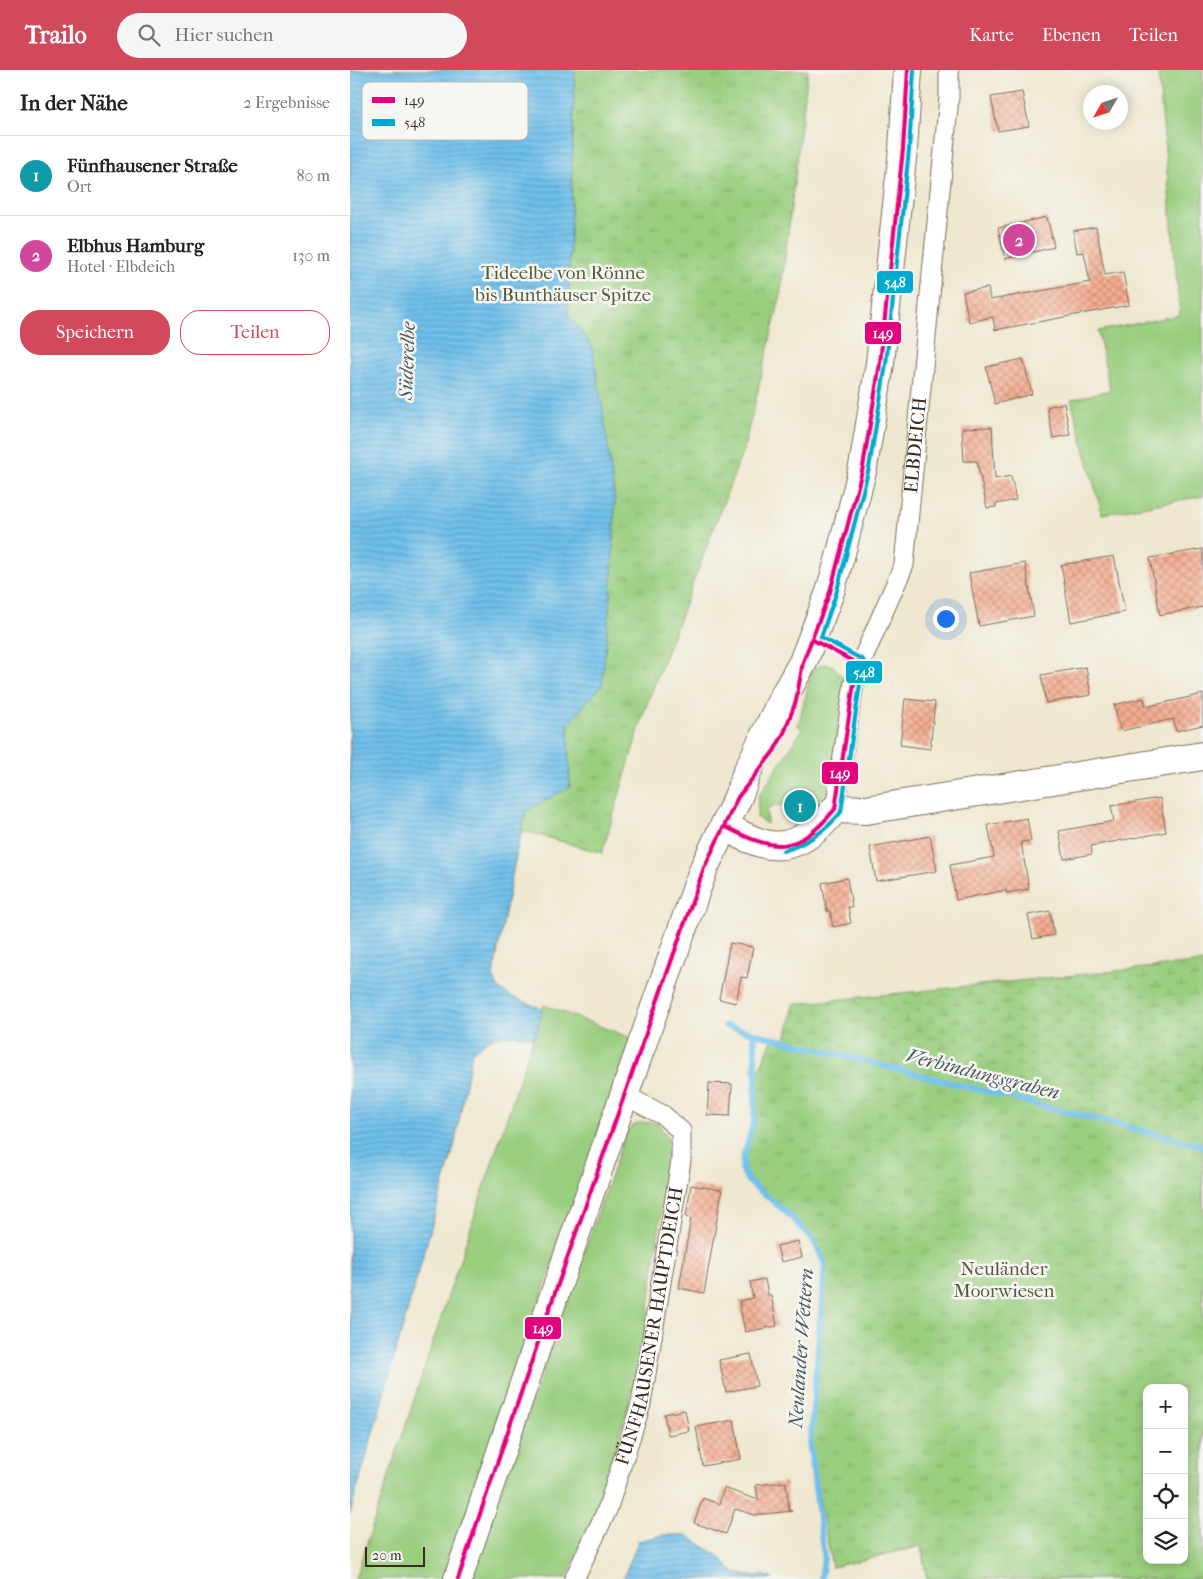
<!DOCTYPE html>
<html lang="de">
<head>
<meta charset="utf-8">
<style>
	body { margin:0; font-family:"IM FELL French Canon",serif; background:#f6f6f6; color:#222 }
	.controls { position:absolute; right:15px; bottom:15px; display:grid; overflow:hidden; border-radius:10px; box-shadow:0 2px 12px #0003 }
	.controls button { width:45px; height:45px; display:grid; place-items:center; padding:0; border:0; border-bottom:1px solid #e0e0e0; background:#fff; color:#222; font:25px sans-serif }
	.compass { position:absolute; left:733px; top:15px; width:45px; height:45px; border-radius:50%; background:#fff; box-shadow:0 2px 12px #0003; rotate:231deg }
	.scale { position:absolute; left:15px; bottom:12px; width:60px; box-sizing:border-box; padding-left:5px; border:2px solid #3b2a1e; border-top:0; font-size:14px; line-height:18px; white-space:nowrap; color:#3b2a1e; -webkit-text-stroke:4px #f6f6f2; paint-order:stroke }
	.you { position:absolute; left:595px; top:548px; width:18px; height:18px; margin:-12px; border:4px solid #fff; border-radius:50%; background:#1a73e8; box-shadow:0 0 0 8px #1a73e833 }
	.badge { display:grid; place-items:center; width:32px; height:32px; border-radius:50%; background:#d1495b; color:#fff; font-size:16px; font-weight:700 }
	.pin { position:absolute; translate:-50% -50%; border:2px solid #fff; box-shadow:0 1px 5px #0006 }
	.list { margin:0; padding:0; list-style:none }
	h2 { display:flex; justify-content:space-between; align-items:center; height:65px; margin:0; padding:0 20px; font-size:21px }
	h2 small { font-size:16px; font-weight:400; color:#767676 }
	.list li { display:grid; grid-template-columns:32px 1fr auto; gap:15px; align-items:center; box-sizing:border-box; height:80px; padding:0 20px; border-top:1px solid #e0e0e0 }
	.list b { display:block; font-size:19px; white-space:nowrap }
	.list p { margin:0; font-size:16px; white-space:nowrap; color:#767676 }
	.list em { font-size:16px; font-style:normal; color:#767676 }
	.actions { display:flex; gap:10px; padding:15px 20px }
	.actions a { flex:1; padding:11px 0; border:1px solid #d1495b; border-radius:20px; text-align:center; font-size:18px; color:#d1495b }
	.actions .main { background:#d1495b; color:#fff }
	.icon { flex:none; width:28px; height:28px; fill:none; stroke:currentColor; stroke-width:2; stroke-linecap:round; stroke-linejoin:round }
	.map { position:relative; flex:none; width:853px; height:1509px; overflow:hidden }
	header { display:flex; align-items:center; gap:30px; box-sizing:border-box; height:70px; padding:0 25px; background:#d1495b; color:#fff }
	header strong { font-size:24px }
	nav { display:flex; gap:28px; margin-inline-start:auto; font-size:18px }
	.search { width:350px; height:45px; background:#f6f6f6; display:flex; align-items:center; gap:12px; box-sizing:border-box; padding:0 18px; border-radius:28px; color:#767676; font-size:19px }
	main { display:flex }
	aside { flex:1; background:#fff }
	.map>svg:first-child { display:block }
	.grass { fill:#9ace7f; stroke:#6a7c4e }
	.wetland { fill:url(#wetland-marsh); stroke:#6a7c4e; fill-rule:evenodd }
	.park { fill:url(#park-tufts); stroke:#6a7c4e; fill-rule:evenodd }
	.water { fill:url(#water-rules); stroke:#567584 }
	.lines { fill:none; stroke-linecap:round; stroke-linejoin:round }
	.stream { stroke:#70c0eb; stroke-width:6 }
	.building { fill:url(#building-cross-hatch) }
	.street-casing { stroke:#7a6c5c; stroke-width:21 }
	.secondary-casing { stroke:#7a6c5c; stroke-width:30 }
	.street { stroke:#fff; stroke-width:19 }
	.secondary { stroke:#fff; stroke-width:28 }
	.bus-1-casing { stroke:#f6f6f2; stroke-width:8 }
	.bus-2-casing { stroke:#f6f6f2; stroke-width:8 }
	.bus-1 { stroke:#e5007d; stroke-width:4 }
	.bus-2 { stroke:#00a9ce; stroke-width:4 }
	.labels { text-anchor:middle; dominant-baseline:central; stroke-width:5; stroke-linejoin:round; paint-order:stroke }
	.park-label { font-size:19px; fill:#585b3b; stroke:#f6f6f2 }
	.street-label { font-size:19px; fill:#3b2a1e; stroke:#f6f6f2 }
	.water-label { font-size:20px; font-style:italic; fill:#4b575c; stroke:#f6f6f2 }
	.key { fill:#f6f6f2; stroke:#beb9b2; stroke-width:1 }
	.key-label { font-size:14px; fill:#3b2a1e }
	.line-badge { stroke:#f6f6f2; stroke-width:2 }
	.badge-label { font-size:14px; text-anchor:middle; font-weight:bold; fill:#fff }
</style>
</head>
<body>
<header>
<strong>Trailo</strong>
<div class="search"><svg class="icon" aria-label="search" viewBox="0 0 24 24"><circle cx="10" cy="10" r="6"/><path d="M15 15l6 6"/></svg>Hier suchen</div>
<nav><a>Karte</a><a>Ebenen</a><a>Teilen</a></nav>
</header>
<main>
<aside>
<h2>In der Nähe<small>2 Ergebnisse</small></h2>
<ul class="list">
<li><span class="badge" style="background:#0f9aa8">1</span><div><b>Fünfhausener Straße</b><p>Ort</p></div><em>80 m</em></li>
<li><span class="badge" style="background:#d1479c">2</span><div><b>Elbhus Hamburg</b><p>Hotel · Elbdeich</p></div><em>130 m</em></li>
</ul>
<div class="actions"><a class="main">Speichern</a><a>Teilen</a></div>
</aside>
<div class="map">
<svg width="853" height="1509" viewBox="0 0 853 1509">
	<defs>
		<pattern id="wetland-marsh" width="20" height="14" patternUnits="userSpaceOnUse" patternTransform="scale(1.25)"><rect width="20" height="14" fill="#9ace7f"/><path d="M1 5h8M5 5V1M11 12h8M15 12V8" fill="none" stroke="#86b16d"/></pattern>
		<pattern id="park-tufts" width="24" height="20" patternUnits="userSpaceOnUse" patternTransform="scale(1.25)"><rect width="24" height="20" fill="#9ace7f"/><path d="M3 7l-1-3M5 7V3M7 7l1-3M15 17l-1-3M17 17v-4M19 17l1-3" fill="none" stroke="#86b16d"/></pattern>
		<pattern id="water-rules" width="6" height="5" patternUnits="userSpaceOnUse" patternTransform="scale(1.25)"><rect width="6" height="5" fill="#70c0eb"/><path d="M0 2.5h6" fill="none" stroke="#5d9cbe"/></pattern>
		<pattern id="building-cross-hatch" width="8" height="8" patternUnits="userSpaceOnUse" patternTransform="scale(1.25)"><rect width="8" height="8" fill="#f5ad91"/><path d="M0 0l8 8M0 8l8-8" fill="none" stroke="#c88d76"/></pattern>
	</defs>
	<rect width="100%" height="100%" fill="#f6f6f2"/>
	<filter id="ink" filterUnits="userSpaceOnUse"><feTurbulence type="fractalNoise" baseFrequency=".02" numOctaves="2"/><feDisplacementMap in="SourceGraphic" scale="10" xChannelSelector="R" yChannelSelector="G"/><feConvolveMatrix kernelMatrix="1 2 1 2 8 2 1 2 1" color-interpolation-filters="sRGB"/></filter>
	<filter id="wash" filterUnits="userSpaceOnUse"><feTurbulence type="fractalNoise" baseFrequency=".0096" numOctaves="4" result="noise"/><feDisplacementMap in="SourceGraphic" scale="20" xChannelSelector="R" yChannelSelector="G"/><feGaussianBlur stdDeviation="1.12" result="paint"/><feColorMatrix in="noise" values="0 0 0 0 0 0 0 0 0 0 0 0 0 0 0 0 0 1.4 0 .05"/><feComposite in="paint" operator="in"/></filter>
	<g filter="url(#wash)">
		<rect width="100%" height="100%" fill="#efe7cf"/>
		<path class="grass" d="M808,0H853V426L752,444L721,330L760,320L748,261L830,245Z
			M474,594L483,596L494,609L480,717L466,735L462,727L417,738V754L407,748L408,727L452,660L448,656L462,600Z
			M194,935L281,968L93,1509H5Z
			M307,1052L320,1072L293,1283L252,1427L216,1509H120L277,1060L288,1053Z"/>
		<path class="wetland" d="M853,892V1509H577L571,1476L482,1497L483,1197L407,1100L444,934ZM797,1318H834V1490H797Z"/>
		<path class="park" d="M0,0H458L430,228L394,378L294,642L252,783L0,712Z
			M423,968L853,1076V1509H577L571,1476L482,1497L460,1377L475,1194L464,1171L436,1142L398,1111L392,1100L393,1088L404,1051L406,1007ZM797,1318H834V1490H797Z"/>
		<path class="water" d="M0,0H225L218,245L242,276L254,347L265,432L262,511L252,615L218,654L220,717L176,741L168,775L143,906L149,919L160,926L193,939L185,967C156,964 145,962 122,982L104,1077L0,1444Z
			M314,1465H336L368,1485L384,1503L399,1506L414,1505L423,1509H273L288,1471Z"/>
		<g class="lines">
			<path class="stream" d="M375,956L853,1076
				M404,963L406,1007L404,1051L393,1088L392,1100L398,1111L436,1142L464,1171L475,1194L460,1377L474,1488L471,1509"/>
		</g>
		<g id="blocks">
			<path class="building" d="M672,22L679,56L648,61L641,27Z
				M697,147L704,177L655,189L648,158Z
				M746,157L755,205L773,202L779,235L645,260L643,247L619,252L613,222L638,218L640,230L740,212L734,182L727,183L723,161Z
				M673,289L682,324L645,334L636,297Z
				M714,333L720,365L703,368L697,337Z
				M642,357L645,409L661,406L666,430L646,434V437L637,438L627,391H614L612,358Z
				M853,479V537L810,545L800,488Z
				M764,486L775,542L721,552L711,495Z
				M675,493L684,546L629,556L619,503Z
				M736,597L741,625L696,633L691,605Z
				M853,624V655L826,661L823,649L771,661L764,635L794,628L796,637Z
				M555,629L585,632L580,679L550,675Z
				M810,728L816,762L741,776L742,784L714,789L709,761L764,751L761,736Z
				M677,748L681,771L671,772L679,819L656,823V820L606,830L600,795L644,787L638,755Z
				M580,766L587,801L526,811L520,777Z
				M497,808L502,837H498L501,853L483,857L480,841H477L472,813Z
				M700,841L704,865L683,869L678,845Z
				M380,873L403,877L397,908L391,907L386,933L369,929Z
				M359,1013L382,1014L380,1046L357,1045Z
				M341,1115L372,1120L354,1223L329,1218L341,1148L336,1147Z
				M448,1171L452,1187L431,1192L427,1176Z
				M415,1209L418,1225H421L427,1256L395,1262L389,1231L403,1228L400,1212Z
				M401,1284L407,1316L376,1322L369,1290Z
				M335,1340L339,1361L318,1365L314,1344Z
				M384,1350L391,1389L353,1396L346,1357Z
				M436,1412L439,1440L442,1441L405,1445L385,1439L376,1464L344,1453L353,1428L369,1434L374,1418L408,1430L406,1415Z"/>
		</g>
	</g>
	<g filter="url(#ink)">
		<use href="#blocks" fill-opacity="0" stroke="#7a6c5c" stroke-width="1"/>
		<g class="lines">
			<g class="street-casing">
				<g id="street">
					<path id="s1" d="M485,739L504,613L510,595L554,495L599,27V0"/>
					<path id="s2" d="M224,1509L257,1440L291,1334L331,1091V1061L313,1045L274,1025"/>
				</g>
			</g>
			<g class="secondary-casing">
				<path id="secondary" d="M374,756C388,763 404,773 420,775C447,779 470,758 485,739L516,740L853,686
					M108,1509L200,1237L346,820L354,798L388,727L397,702L435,624L453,592L480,522L490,487L513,397L530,293L553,79L558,0"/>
			</g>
			<use href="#street" class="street"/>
			<use href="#secondary" class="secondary"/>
			<g class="bus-1-casing">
				<path id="bus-1" d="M374,756C424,782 446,786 485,739L504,613L510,595L463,570
					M108,1509L200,1237L354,798L388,727L424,681L434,663L446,631L453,592L480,522L513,397L530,293L553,79L558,0"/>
			</g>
			<g class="bus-2-casing">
				<path id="bus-2" d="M433,781C456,774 476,761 491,742L510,614L516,596L513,590L471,567L486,524L519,398L536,294L559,80L564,0"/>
			</g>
			<use href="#bus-1" class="bus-1"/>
			<use href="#bus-2" class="bus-2"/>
		</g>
	</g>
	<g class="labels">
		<g class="park-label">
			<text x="213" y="203">Tideelbe von Rönne<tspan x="213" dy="22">bis Bunthäuser Spitze</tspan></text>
			<text x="654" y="1199">Neuländer<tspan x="654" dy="22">Moorwiesen</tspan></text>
		</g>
		<g class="street-label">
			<text stroke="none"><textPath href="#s1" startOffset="376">ELBDEICH</textPath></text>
			<text stroke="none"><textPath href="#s2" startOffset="266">FÜNFHAUSENER HAUPTDEICH</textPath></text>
		</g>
		<g class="water-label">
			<text transform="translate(57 291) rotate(-88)">Süderelbe</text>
			<text transform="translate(633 1004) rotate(14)">Verbindungsgraben</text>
			<text transform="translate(451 1278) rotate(-86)">Neulander Wettern</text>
		</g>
	</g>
	<rect x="12" y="12" width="166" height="58" rx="8" class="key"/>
	<rect x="22" y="27" width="23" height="6" fill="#e5007d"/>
	<rect x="22" y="49" width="23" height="7" fill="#00a9ce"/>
	<g class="key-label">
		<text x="54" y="35">149</text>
		<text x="54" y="57">548</text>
	</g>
	<g class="line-badge">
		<rect x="526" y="200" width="38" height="24" rx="5" fill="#00a9ce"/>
		<rect x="514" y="251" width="38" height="24" rx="5" fill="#e5007d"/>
		<rect x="495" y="590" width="38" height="24" rx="5" fill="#00a9ce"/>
		<rect x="471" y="691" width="38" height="24" rx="5" fill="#e5007d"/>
		<rect x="174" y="1246" width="38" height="24" rx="5" fill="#e5007d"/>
	</g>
	<g class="badge-label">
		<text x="545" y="217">548</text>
		<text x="533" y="268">149</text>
		<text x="514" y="607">548</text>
		<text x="490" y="708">149</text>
		<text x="193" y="1263">149</text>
	</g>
</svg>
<div class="controls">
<button>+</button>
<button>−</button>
<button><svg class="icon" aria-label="locate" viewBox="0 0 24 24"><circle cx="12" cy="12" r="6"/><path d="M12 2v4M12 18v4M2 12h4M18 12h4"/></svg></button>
<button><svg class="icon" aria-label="layers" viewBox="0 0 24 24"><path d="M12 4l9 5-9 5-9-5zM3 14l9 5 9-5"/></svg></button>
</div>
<svg class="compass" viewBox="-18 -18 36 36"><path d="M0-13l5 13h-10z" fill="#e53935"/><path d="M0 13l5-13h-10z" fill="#767676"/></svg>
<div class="scale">20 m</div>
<div class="you"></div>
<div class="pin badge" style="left:450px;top:736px;background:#0f9aa8">1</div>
<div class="pin badge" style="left:669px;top:170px;background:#d1479c">2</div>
</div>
</main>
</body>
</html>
